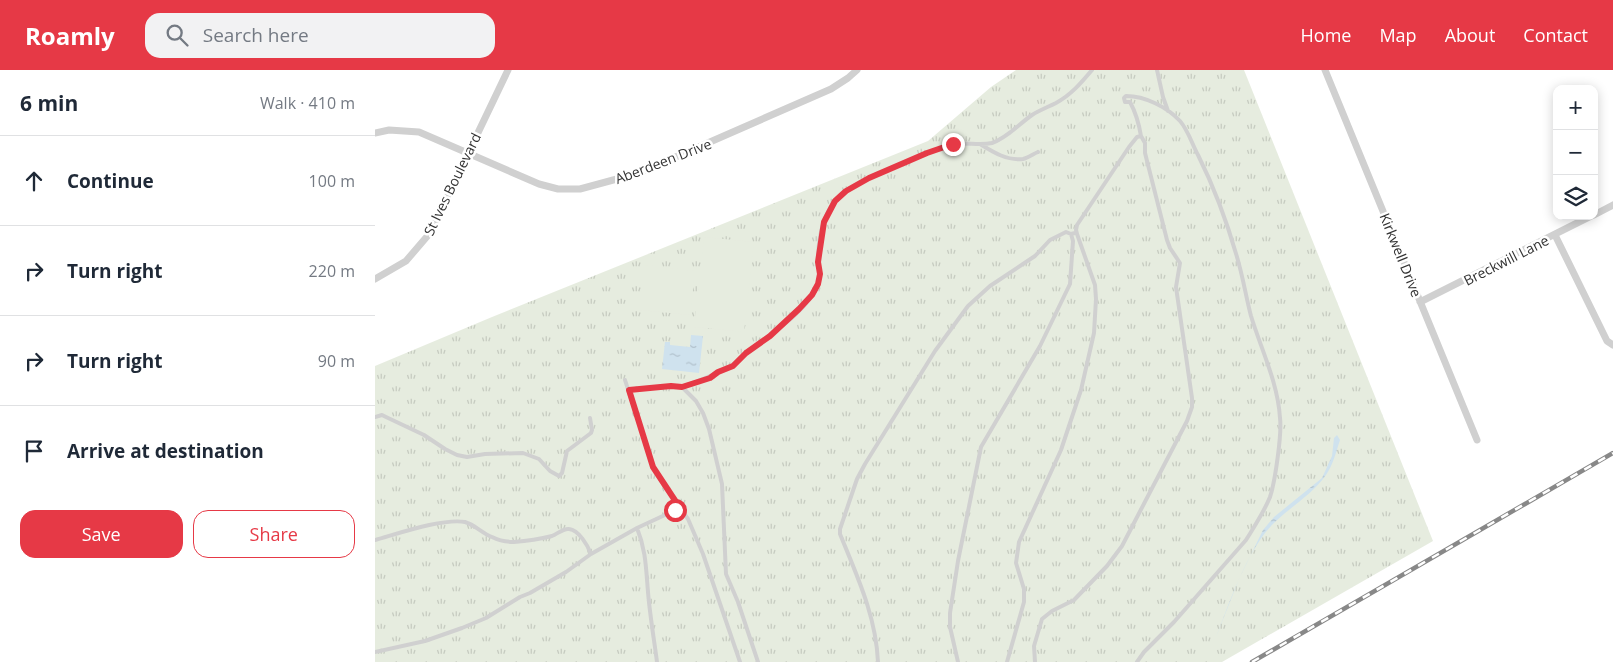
<!DOCTYPE html>
<html lang="en">
<head>
<meta charset="utf-8">
<style>
	body { margin:0; font-family:"Open Sans",sans-serif; background:#f2f2f3; color:#1f2937 }
	.controls { position:absolute; right:15px; top:15px; display:grid; overflow:hidden; border-radius:10px; box-shadow:0 2px 12px #0003 }
	.controls button { width:45px; height:45px; display:grid; place-items:center; padding:0; border:0; border-bottom:1px solid #e0e1e3; background:#fff; color:#1f2937; font:25px sans-serif }
	.stop { position:absolute; width:15px; height:15px; margin:-11px; border:4px solid #e63946; border-radius:50%; background:#fff }
	.stop.end { background:#e63946; border-color:#fff; box-shadow:0 1px 5px #0008 }
	.list { margin:0; padding:0; list-style:none }
	h2 { display:flex; justify-content:space-between; align-items:center; height:65px; margin:0; padding:0 20px; font-size:21px }
	h2 small { font-size:16px; font-weight:400; color:#747a83 }
	.list li { display:grid; grid-template-columns:32px 1fr auto; gap:15px; align-items:center; box-sizing:border-box; height:90px; padding:0 20px; border-top:1px solid #e0e1e3 }
	.list b { display:block; font-size:19px; white-space:nowrap }
	.list em { font-size:16px; font-style:normal; color:#747a83 }
	.actions { display:flex; gap:10px; padding:15px 20px }
	.actions a { flex:1; padding:11px 0; border:1px solid #e63946; border-radius:15px; text-align:center; font-size:18px; color:#e63946 }
	.actions .main { background:#e63946; color:#fff }
	.icon { flex:none; width:28px; height:28px; fill:none; stroke:currentColor; stroke-width:2; stroke-linecap:round; stroke-linejoin:round }
	.map { position:relative; flex:none; width:1238px; height:592px; overflow:hidden }
	header { display:flex; align-items:center; gap:30px; box-sizing:border-box; height:70px; padding:0 25px; background:#e63946; color:#fff }
	header strong { font-size:24px }
	nav { display:flex; gap:28px; margin-inline-start:auto; font-size:18px }
	.search { width:350px; height:45px; background:#f2f2f3; display:flex; align-items:center; gap:12px; box-sizing:border-box; padding:0 18px; border-radius:15px; color:#747a83; font-size:19px }
	main { display:flex }
	aside { flex:1; background:#fff }
	.map>svg:first-child { display:block }
	.grass { fill:url(#grass-tufts) }
	.pitch { fill:#e6ecdf }
	.water { fill:url(#water-ripples) }
	.lines { fill:none; stroke-linecap:round; stroke-linejoin:round }
	.lane { stroke:#d0d0d0; stroke-width:4 }
	.street { stroke:#d0d0d0; stroke-width:7 }
	.rail-casing { stroke:#888; stroke-width:4.5 }
	.rail { stroke:#fff; stroke-width:2.5; stroke-dasharray:8; stroke-linecap:butt }
	.route { stroke:#e63946; stroke-width:6 }
	.labels { text-anchor:middle; dominant-baseline:central; stroke-width:5; stroke-linejoin:round; paint-order:stroke }
	.street-label { font-size:14px; fill:#333; stroke:#fff }
</style>
</head>
<body>
<header>
<strong>Roamly</strong>
<div class="search"><svg class="icon" aria-label="search" viewBox="0 0 24 24"><circle cx="10" cy="10" r="6"/><path d="M15 15l6 6"/></svg>Search here</div>
<nav><a>Home</a><a>Map</a><a>About</a><a>Contact</a></nav>
</header>
<main>
<aside>
<h2>6 min<small>Walk · 410 m</small></h2>
<ul class="list">
<li><svg class="icon" aria-label="ahead" viewBox="0 0 24 24"><path d="M12 20V5M6 11l6-6 6 6"/></svg><div><b>Continue</b></div><em>100 m</em></li>
<li><svg class="icon" aria-label="right" viewBox="0 0 24 24"><path d="M7 20v-9h11M14 6l5 5-5 5"/></svg><div><b>Turn right</b></div><em>220 m</em></li>
<li><svg class="icon" aria-label="right" viewBox="0 0 24 24"><path d="M7 20v-9h11M14 6l5 5-5 5"/></svg><div><b>Turn right</b></div><em>90 m</em></li>
<li><svg class="icon" aria-label="arrive" viewBox="0 0 24 24"><path d="M6 21V4h12l-3 4 3 4H6"/></svg><div><b>Arrive at destination</b></div></li>
</ul>
<div class="actions"><a class="main">Save</a><a>Share</a></div>
</aside>
<div class="map">
<svg width="1238" height="592" viewBox="0 0 1238 592">
	<defs>
		<pattern id="grass-tufts" width="24" height="20" patternUnits="userSpaceOnUse" patternTransform="scale(1.25)"><rect width="24" height="20" fill="#e6ecdf"/><path d="M3 7l-1-3M5 7V3M7 7l1-3M15 17l-1-3M17 17v-4M19 17l1-3" fill="none" stroke="#c6cbc0"/></pattern>
		<pattern id="water-ripples" width="26" height="14" patternUnits="userSpaceOnUse" patternTransform="scale(1.25)"><rect width="26" height="14" fill="#cfe2ee"/><path d="M2 4q2-2 4 0t4 0M15 11q2-2 4 0t4 0" fill="none" stroke="#b2c2cd"/></pattern>
	</defs>
	<rect width="100%" height="100%" fill="#fff"/>
	<path class="grass" d="M641,0H869L1058,471L847,592H0V296L117,247L553,71L616,17Z"/>
	<path class="pitch" d="M329,167L379,172L369,262L319,257Z
		M270,195L320,201L315,245L265,240Z"/>
	<path class="water" d="M316,265L328,266L324,303L287,299L290,272H295V275L315,277Z
		M962,365L965,370C961,382 958,395 951,405C935,428 907,441 890,463C868,492 854,534 841,567L864,509L888,460L899,447L947,408L957,386L959,368Z"/>
	<g class="lines">
		<path class="lane" d="M782,0L788,27L793,41
			M605,74C618,82 632,91 648,89C653,88 658,84 663,82
			M702,164L701,160L702,155L754,77L762,67L766,66C764,54 761,43 755,32H750L749,28L751,26C770,26 792,37 805,51C813,60 817,74 823,85C839,117 852,152 862,187C868,207 871,227 876,246C886,279 903,313 905,348C907,364 900,412 895,427C889,442 879,457 871,470L799,552L769,582L762,592
			M250,310L278,397L290,417L313,449L328,484L365,592
			M307,317C324,311 340,305 356,296C361,293 365,288 370,284C393,265 432,243 443,214C446,206 444,199 443,191C443,166 449,135 472,120C486,111 503,104 519,97C539,89 558,79 579,74C592,72 604,76 617,73C632,68 644,54 657,45C665,40 673,37 681,33C696,25 706,13 717,0
			M254,320L296,316L307,317L321,331L328,343L334,359L347,414L351,504L363,532L383,592
			M0,347L7,345L11,347L49,365L70,379L82,385L92,387L110,384L148,383L164,389L175,401L184,406L187,403L192,381L216,363L217,360L215,348
			M0,470C22,464 68,448 90,452C100,455 107,463 117,467C123,470 132,472 139,472C152,471 165,469 177,466C182,464 189,458 194,459C204,460 213,476 216,484
			M0,582L50,571L87,558L111,548L145,527L155,523L191,502L216,484L262,458
			M282,592C279,569 275,546 273,522C271,499 271,480 262,458L305,438
			M503,592C501,546 482,506 465,464V459L482,409L490,394L560,281L593,236L615,216L660,186L675,170L691,162L696,164L700,163L702,164L720,215L721,229L719,263L706,320L686,380L644,472L641,493L649,519V532L632,592
			M583,592L575,557V543L583,491L606,377L665,276L695,214L698,171L696,164
			M660,592L659,576L667,549L677,541L699,530L732,496L747,476L812,351L817,337V328L801,217L805,193L795,178L792,170L770,83V73L766,66"/>
		<path class="street" d="M950,0L1102,370
			M0,63L14,60L44,62L164,114L183,119H205L264,103L456,19L473,8L482,0
			M1219,145L1238,135
			M1180,165L1232,271L1238,275
			M0,209L31,191L55,163L133,0
			M1045,232L1216,146"/>
		<g class="rail-casing">
			<path id="rail" d="M877,592L1238,383"/>
		</g>
		<use href="#rail" class="rail"/>
	</g>
	<g class="lines">
		<path class="route" d="M300,440L305,438L278,397L254,320L296,316L307,317L335,308L343,302L358,296L371,283L395,266L424,239L437,225L443,214L445,204L443,192L449,152L460,131L471,121L494,108L552,83L578,74"/>
	</g>
	<g class="labels">
		<g class="street-label">
			<text transform="translate(288 91) rotate(-21)">Aberdeen Drive</text>
			<text transform="translate(77 114) rotate(-64)">St Ives Boulevard</text>
			<text transform="translate(1026 185) rotate(68)">Kirkwell Drive</text>
			<text transform="translate(1131 190) rotate(-27)">Breckwill Lane</text>
		</g>
	</g>
</svg>
<div class="controls">
<button>+</button>
<button>−</button>
<button><svg class="icon" aria-label="layers" viewBox="0 0 24 24"><path d="M12 4l9 5-9 5-9-5zM3 14l9 5 9-5"/></svg></button>
</div>
<div class="stop" style="left:300px;top:440px"></div>
<div class="stop end" style="left:578px;top:74px"></div>
</div>
</main>
</body>
</html>
